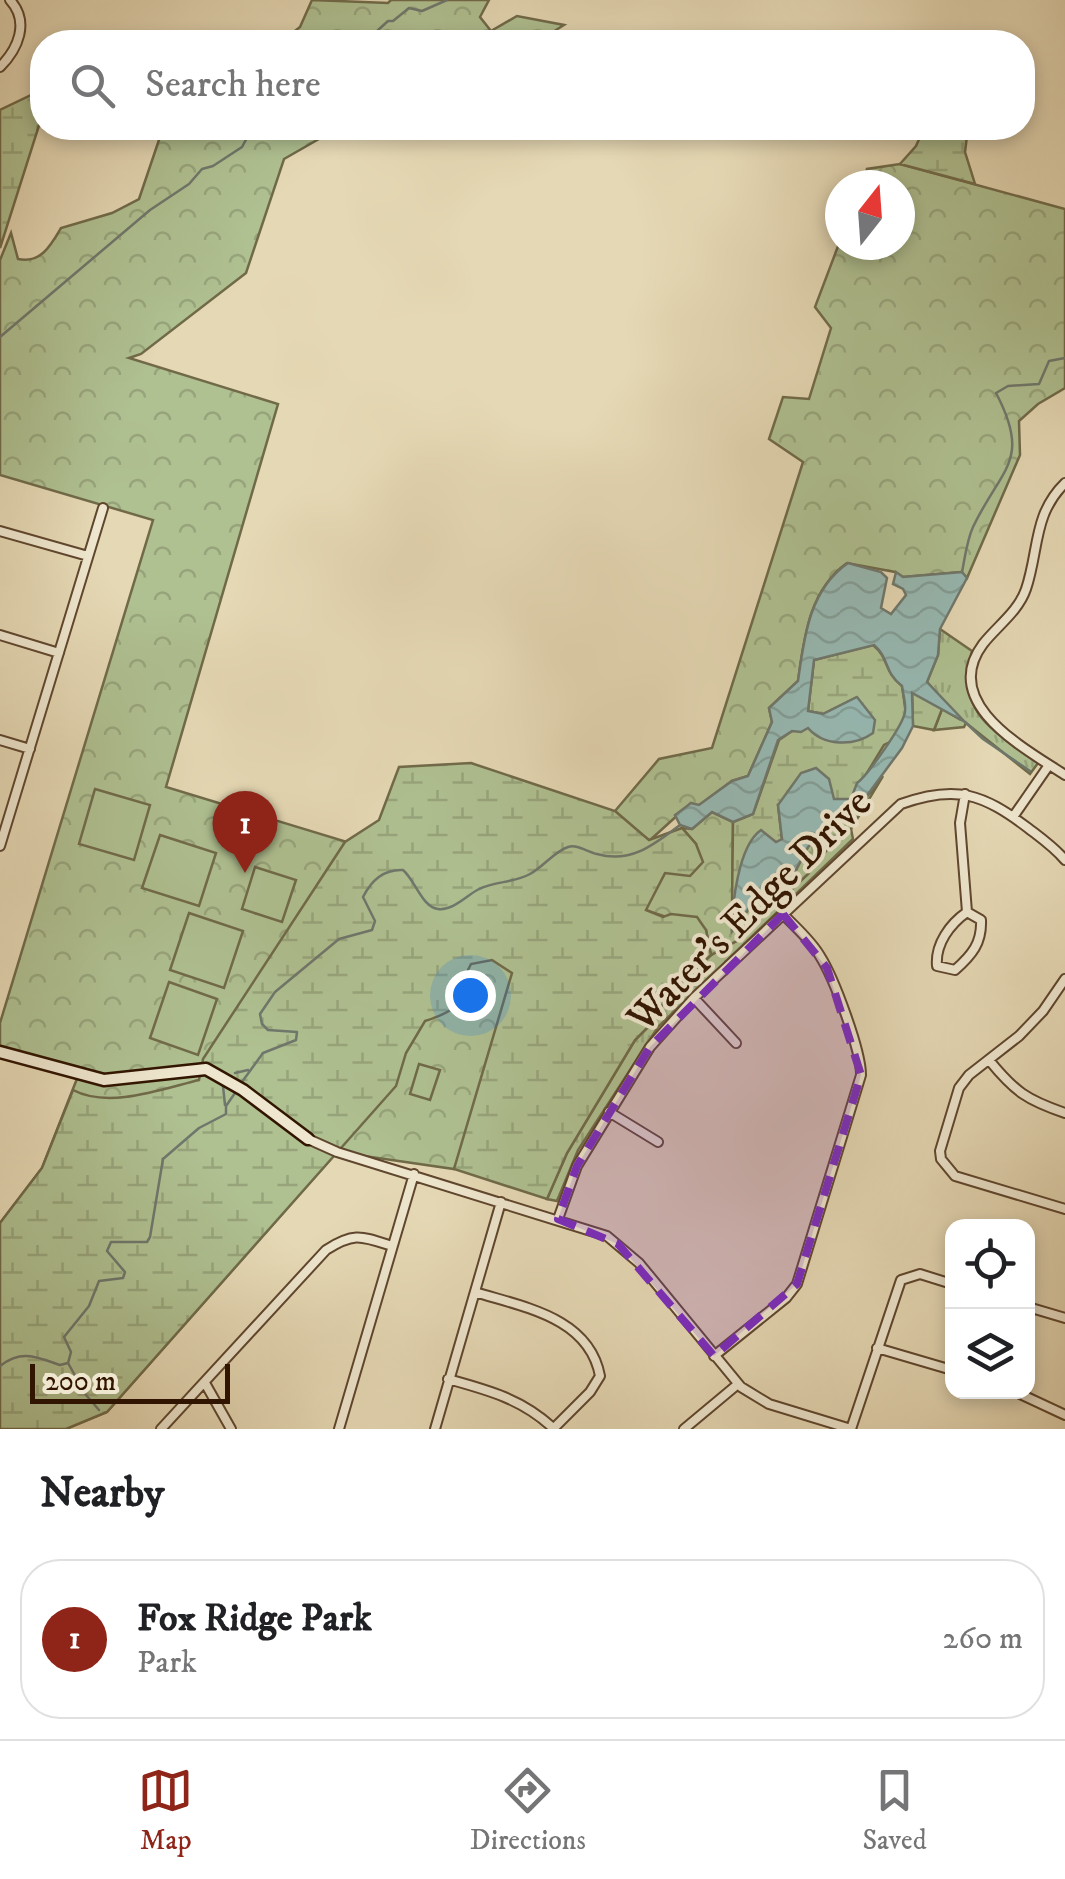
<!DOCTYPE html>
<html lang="en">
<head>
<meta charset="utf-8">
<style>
	body { margin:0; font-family:"IM FELL DW Pica",serif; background:#f6f6f6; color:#202124 }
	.controls { position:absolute; right:30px; bottom:30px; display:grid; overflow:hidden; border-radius:20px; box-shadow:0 5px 15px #0003 }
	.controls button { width:90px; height:90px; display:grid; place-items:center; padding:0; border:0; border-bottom:2px solid #e0e0e0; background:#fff; color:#202124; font:50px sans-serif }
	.compass { position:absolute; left:825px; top:170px; width:90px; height:90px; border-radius:50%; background:#fff; box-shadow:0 5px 15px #0003; rotate:17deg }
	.scale { position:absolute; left:30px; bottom:25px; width:200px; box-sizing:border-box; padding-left:10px; border:5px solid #321501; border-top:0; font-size:28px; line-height:35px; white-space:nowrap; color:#321501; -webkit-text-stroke:8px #eee6ce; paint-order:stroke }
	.you { position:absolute; left:470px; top:995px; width:35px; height:35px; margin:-25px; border:8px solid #fff; border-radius:50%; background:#1a73e8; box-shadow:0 0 0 15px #1a73e833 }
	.badge { display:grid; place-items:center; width:65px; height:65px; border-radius:50%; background:#8f2418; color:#fff; font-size:32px; font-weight:700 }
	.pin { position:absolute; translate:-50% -82px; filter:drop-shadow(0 2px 5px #0008) }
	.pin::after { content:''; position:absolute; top:52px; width:35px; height:30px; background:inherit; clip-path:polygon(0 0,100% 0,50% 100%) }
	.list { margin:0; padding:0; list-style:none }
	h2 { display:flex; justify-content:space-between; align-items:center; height:130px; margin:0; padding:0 40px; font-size:42px }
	h2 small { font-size:32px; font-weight:400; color:#757577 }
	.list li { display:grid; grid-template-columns:65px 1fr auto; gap:30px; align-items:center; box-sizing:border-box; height:160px; margin:0 20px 20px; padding:0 20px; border:2px solid #e0e0e0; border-radius:40px }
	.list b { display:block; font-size:38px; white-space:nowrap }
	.list p { margin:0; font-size:32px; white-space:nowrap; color:#757577 }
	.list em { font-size:32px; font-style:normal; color:#757577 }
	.icon { flex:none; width:55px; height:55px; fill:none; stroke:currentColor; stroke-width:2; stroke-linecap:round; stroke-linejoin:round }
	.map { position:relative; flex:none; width:1065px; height:1429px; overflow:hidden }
	.search { position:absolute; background:#fff; box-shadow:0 5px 15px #0003; left:30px; right:30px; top:30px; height:110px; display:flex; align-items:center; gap:25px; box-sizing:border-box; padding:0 35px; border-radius:40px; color:#757577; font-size:38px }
	.sheet { height:310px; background:#fff }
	nav { display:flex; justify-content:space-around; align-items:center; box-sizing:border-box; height:140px; border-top:2px solid #e0e0e0; background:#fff; font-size:28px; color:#757577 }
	nav a { display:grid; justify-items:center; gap:5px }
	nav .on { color:#8f2418 }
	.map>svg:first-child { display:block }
	.grass { fill:url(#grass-tufts); stroke:#706a49; stroke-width:2.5 }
	.forest { fill:url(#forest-crowns); stroke:#706a49; stroke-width:2.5 }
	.wetland { fill:url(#wetland-marsh); stroke:#706a49; stroke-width:2.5 }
	.garden { fill:#afc091; stroke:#706a49; stroke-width:2.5 }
	.water { fill:url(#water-waves); stroke:#6f776c; stroke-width:2.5 }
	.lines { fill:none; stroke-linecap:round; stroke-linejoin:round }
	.stream { stroke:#6f776c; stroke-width:2.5 }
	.street-casing { stroke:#5f462e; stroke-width:12 }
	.secondary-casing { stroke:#321501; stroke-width:15 }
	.street { stroke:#eee6ce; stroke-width:8 }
	.secondary { stroke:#eee6ce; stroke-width:10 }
	.marked { fill:#7b2cbf; fill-opacity:0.2; stroke:#7b2cbf; stroke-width:8; stroke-dasharray:20 12; stroke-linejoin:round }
	.labels { text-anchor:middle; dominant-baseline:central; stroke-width:8; stroke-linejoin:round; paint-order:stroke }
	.street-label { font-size:42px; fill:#321501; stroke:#eee6ce }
</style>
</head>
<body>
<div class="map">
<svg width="1065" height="1429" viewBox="0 0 1065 1429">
	<defs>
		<pattern id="grass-tufts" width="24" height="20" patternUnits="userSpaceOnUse" patternTransform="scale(2.5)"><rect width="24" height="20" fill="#afc091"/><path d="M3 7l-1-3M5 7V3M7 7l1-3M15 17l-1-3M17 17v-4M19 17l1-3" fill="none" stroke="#97a47b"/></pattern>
		<pattern id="forest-crowns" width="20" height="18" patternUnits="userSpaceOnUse" patternTransform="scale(2.5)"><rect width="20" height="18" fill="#afc091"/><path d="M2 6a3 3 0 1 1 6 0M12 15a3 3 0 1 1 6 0" fill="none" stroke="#97a47b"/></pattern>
		<pattern id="wetland-marsh" width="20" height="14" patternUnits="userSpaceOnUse" patternTransform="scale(2.5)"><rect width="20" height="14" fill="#afc091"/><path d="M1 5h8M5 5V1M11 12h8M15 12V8" fill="none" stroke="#97a47b"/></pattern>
		<pattern id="water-waves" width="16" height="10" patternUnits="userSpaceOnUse" patternTransform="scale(2.5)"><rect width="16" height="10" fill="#97b9b3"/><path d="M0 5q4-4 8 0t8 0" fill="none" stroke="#839e98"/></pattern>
	</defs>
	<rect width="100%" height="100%" fill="#e5d8b4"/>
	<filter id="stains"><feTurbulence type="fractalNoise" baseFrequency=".002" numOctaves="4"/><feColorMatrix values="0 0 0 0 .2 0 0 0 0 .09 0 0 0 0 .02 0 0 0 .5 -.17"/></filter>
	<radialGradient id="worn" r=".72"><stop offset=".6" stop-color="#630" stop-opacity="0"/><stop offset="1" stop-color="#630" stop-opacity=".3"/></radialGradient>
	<path class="grass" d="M940,629L972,651C955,713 993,730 1038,763L1030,774L966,723L964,727L934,730L942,709L961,720L927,682L938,655Z
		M851,829L853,839L658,1027L578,1150L557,1201L547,1199L567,1153L635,1040L653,1022L666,998L711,955L740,939L754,915L773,907L808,874L829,847Z"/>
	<path class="forest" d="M312,0L388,3L391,0H489L480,17L491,31L517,16L564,25L537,42H211L222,36L281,42L300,27Z
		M163,128H338L284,159L246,273L141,354L129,358L278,404L166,787L564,908L454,1169L337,1152L107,1412L66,1429H0V1223L42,1168L80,1071L0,1046V1023L153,520L0,475V260L11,233L18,259C41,264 51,245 61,228L112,213L139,199Z
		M900,164L1065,209V388L1038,404L1019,421L1020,455L967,578L961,572L903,577L895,572L847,563C809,590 804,638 798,681L769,708L772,722L748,776L732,781L698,806L691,803L649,841L615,811L659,759L712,748L803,462L769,439L783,397L809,399L831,328L815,307L840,241V245H900V185H861L867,169Z
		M712,812L733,822L732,929L741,919L746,926L740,939L711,955L706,930L645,910L665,873L696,844L682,828L692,829Z"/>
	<path class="wetland" d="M42,76V116L0,248V110L33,94Z
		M924,128H968L965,152L975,184L900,164L916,146Z
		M873,645C890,659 883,671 902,686L906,713L894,740L884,745L851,799L778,805L782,839L732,908L733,822L753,814L779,740L792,731L808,727L857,697L823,714L808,711L814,660Z
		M912,692L942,709L934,730L913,726Z
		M471,763L615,811L649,840L682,828L696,844L703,862L690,876L665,873L646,910L663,917L671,914L697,917L706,930L711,955L666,998L653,1022L635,1040L567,1153L547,1199L454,1169L512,973L492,960L471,964C452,998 473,1006 425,1021L406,1053L396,1086L107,1412L66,1429H0V1223L42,1168L73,1090C109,1109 162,1089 199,1080L203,1059L345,842L379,820L399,767Z
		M883,776L851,829L829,847L808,874L773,907L754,915L746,926L741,920L750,907L787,887L808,847L843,811L857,809Z"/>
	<path class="garden" d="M95,789L150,805L134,860L79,844Z
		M160,835L216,853L199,906L142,888Z
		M255,867L296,880L282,922L242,909Z
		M189,913L243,931L224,988L170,970Z
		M169,982L217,999L198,1055L150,1038Z
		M419,1064L440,1070L430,1100L410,1094Z"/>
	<path class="water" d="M848,563L881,572L887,578L881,608L891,614L906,595L903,589L893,584L896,572L903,577L962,572L967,578L940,629L938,655L927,682L965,722L912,693L913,726L902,748L857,809L843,811L808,847L787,887L750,907L732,931C732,905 738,846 761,830L776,842L782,839L778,805L801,773L816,768L829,779L834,799H851L857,783C867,776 905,723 905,711C906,703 903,694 902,686C883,671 890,659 874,645L814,660L808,711L823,714L857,697L875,720L873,733C854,747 823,746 808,728L801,732L792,731L778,740L753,814L733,822L712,812L692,829L680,825L675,815L691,803L699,805L732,781L748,776L772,722L769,708L798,681C804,638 809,590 848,563Z"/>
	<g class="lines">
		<path class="stream" d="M365,42L388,21H393L409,8L422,11L447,0
			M0,337L150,210L189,184L202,169L213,166L242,147L249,134L261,128
			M962,572C965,557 967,540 973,527C1001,468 1032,461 996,393L1008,386L1039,384L1049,361L1065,358
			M965,722L983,739L1030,771
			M235,1073L248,1070
			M223,1086L225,1105
			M239,1086L263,1053L296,1040L297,1032L268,1030L262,1024L260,1014L275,992L339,939L372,930L375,921L363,897C371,881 384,869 403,870C415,880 422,907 438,909C453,911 467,895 479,889C496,881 513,883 530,874C543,867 555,851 568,847C578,844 587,852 597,854C631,864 655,844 680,825
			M68,1363L86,1395L99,1410
			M0,1366C21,1349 37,1357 60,1365L68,1363L71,1352L64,1337L89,1306L99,1281L123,1278L125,1272L107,1251L111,1242H147L150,1237L163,1159L199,1128L226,1114V1106L235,1093"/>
		<g class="street-casing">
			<path id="street" d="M0,67C18,49 30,22 10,0
				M1065,483C1033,514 1039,551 1026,589C1018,612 997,626 983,644C939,703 1024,748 1065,775
				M0,531L88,556
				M0,635L59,653
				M0,740L30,749
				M965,794L960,823L967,912
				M1013,817L1049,765
				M0,846L103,508
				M967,912L981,920C982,943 972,955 955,970L937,966C935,944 950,924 967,912Z
				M1065,979L1043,1011L1019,1036L969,1075L959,1088L940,1151L941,1159L955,1176L1065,1209
				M694,998L736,1043
				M989,1060C1015,1092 1027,1100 1065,1113
				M609,1112L658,1142
				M308,1139L337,1152L607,1236L639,1263L741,1387L769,1404L851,1429
				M558,1219L577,1166L650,1047L694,998L901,804C956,784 983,794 1028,828C1041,838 1054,847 1065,860
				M475,1292C523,1307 589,1317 600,1376L590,1392L553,1429
				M1028,1307L1065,1318
				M877,1348L952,1370
				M714,1356L786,1298L797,1284L861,1075C861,1050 834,978 820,956C811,940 795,927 783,914
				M448,1379C488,1390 522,1399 553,1428
				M205,1383L231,1429
				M1016,1392L1065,1415
				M161,1429L326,1250C354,1232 361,1236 392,1246
				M339,1429L414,1174
				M435,1429L501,1202
				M684,1429L738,1384
				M851,1429L901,1280L920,1274L952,1284"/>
		</g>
		<g class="secondary-casing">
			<path id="secondary" d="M0,1052L104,1080L206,1069L243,1090L308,1139"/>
		</g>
		<use href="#street" class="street"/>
		<use href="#secondary" class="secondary"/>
	</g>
	<path class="marked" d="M783,914L827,968L861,1075L797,1284L714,1356L618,1244L558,1219L577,1166L650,1047Z"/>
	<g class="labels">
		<g class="street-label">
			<text transform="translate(750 911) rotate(-45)">Water’s Edge Drive</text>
		</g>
	</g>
	<rect width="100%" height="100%" filter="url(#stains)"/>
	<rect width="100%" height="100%" fill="url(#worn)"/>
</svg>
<div class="controls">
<button><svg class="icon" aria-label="locate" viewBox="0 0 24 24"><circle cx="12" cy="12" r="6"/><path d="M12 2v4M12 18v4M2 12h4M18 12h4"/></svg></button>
<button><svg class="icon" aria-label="layers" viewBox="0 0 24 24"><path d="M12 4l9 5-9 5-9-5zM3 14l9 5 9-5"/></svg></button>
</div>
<svg class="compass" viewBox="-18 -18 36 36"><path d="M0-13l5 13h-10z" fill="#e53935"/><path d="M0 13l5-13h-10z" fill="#757577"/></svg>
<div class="scale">200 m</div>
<div class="you"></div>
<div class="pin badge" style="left:245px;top:873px">1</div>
<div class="search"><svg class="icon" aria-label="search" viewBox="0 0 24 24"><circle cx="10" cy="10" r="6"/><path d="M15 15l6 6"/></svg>Search here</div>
</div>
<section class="sheet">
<h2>Nearby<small></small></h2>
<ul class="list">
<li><span class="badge">1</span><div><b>Fox Ridge Park</b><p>Park</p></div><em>260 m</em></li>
</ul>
</section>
<nav>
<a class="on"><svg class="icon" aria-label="map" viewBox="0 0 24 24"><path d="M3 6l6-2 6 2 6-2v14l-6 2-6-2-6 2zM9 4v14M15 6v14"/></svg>Map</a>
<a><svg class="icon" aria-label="directions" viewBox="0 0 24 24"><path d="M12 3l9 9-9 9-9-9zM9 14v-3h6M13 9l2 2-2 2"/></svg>Directions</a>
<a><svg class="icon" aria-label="saved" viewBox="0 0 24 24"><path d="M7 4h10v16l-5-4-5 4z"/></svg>Saved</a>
</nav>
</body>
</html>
